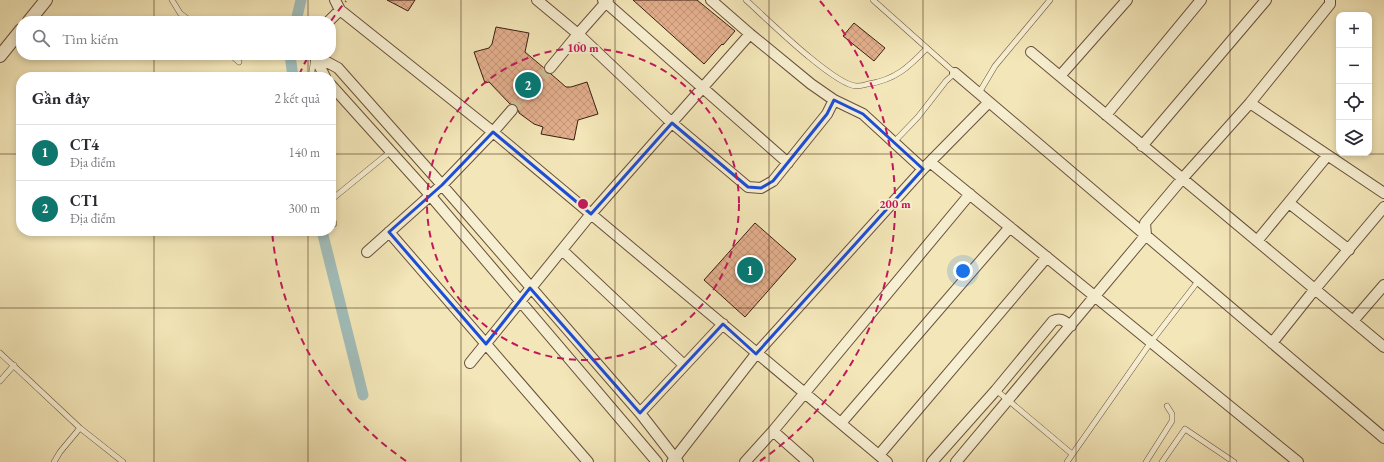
<!DOCTYPE html>
<html lang="vi">
<head>
<meta charset="utf-8">
<style>
	body { margin:0; font-family:"EB Garamond",serif; background:#f2f2f3; color:#2b2b33 }
	.controls { position:absolute; right:12px; top:12px; display:grid; overflow:hidden; border-radius:8px; box-shadow:0 2px 6px #0003 }
	.controls button { width:36px; height:36px; display:grid; place-items:center; padding:0; border:0; border-bottom:1px solid #e1e1e2; background:#fff; color:#2b2b33; font:20px sans-serif }
	.you { position:absolute; left:963px; top:271px; width:14px; height:14px; margin:-10px; border:3px solid #fff; border-radius:50%; background:#1a73e8; box-shadow:0 0 0 6px #1a73e833 }
	.badge { display:grid; place-items:center; width:26px; height:26px; border-radius:50%; background:#0f766e; color:#fff; font-size:13px; font-weight:700 }
	.pin { position:absolute; translate:-50% -50%; border:2px solid #fff; box-shadow:0 1px 4px #0006 }
	.list { margin:0; padding:0; list-style:none }
	h2 { display:flex; justify-content:space-between; align-items:center; height:52px; margin:0; padding:0 16px; font-size:17px }
	h2 small { font-size:13px; font-weight:400; color:#7c7c81 }
	.list li { display:grid; grid-template-columns:26px 1fr auto; gap:12px; align-items:center; box-sizing:border-box; height:56px; padding:0 16px; border-top:1px solid #e1e1e2 }
	.list b { display:block; font-size:15px; white-space:nowrap }
	.list p { margin:0; font-size:13px; white-space:nowrap; color:#7c7c81 }
	.list em { font-size:13px; font-style:normal; color:#7c7c81 }
	.icon { flex:none; width:22px; height:22px; fill:none; stroke:currentColor; stroke-width:2; stroke-linecap:round; stroke-linejoin:round }
	.map { position:relative; flex:none; width:1384px; height:462px; overflow:hidden }
	.search { position:absolute; background:#fff; box-shadow:0 2px 6px #0003; left:16px; top:16px; width:320px; height:44px; display:flex; align-items:center; gap:10px; box-sizing:border-box; padding:0 14px; border-radius:16px; color:#7c7c81; font-size:15px }
	.panel { position:absolute; background:#fff; box-shadow:0 2px 6px #0003; left:16px; top:72px; width:320px; height:164px; border-radius:16px }
	.map>svg:first-child { display:block }
	.lines { fill:none; stroke-linecap:round; stroke-linejoin:round }
	.canal { stroke:#a1bdba; stroke-width:11 }
	.building { fill:url(#building-cross-hatch); stroke:#3b1e11 }
	.minor-tunnel { stroke:#cebe97; stroke-width:10; stroke-dasharray:10 5; stroke-linecap:butt }
	.service-casing { stroke:#69503b; stroke-width:6 }
	.minor-casing { stroke:#69503b; stroke-width:12 }
	.tertiary-casing { stroke:#69503b; stroke-width:14 }
	.service { stroke:#f7efd1; stroke-width:5 }
	.minor { stroke:#f7efd1; stroke-width:10 }
	.tertiary { stroke:#f7efd1; stroke-width:12 }
	.marked { fill:none; stroke:#1d4ed8; stroke-width:3; stroke-linejoin:round }
	.grid { fill:none; stroke:#3b1e11; stroke-width:1; stroke-opacity:0.55 }
	.ring { fill:none; stroke:#c2185b; stroke-width:2; stroke-dasharray:7 5 }
	.centre { fill:#c2185b; stroke:#f7efd1; stroke-width:2 }
	.ring-label { font-size:12px; text-anchor:middle; font-weight:bold; fill:#c2185b; stroke:#f7efd1; stroke-width:4; stroke-linejoin:round; paint-order:stroke }
</style>
</head>
<body>
<div class="map">
<svg width="1384" height="462" viewBox="0 0 1384 462">
	<defs>
		<pattern id="building-cross-hatch" width="8" height="8" patternUnits="userSpaceOnUse"><rect width="8" height="8" fill="#e2ae8c"/><path d="M0 0l8 8M0 8l8-8" fill="none" stroke="#c39578"/></pattern>
	</defs>
	<rect width="100%" height="100%" fill="#f3e6b8"/>
	<filter id="stains"><feTurbulence type="fractalNoise" baseFrequency=".005" numOctaves="4"/><feColorMatrix values="0 0 0 0 .2 0 0 0 0 .09 0 0 0 0 .02 0 0 0 .5 -.17"/></filter>
	<radialGradient id="worn" r=".72"><stop offset=".6" stop-color="#630" stop-opacity="0"/><stop offset="1" stop-color="#630" stop-opacity=".3"/></radialGradient>
	<g class="lines">
		<path class="canal" d="M296,21L301,0
			M290,55L293,77
			M322,231L363,395"/>
	</g>
	<path class="building" d="M387,0H415L408,11Z
		M633,0H697L735,31L723,45L722,44L704,64Z
		M854,23L885,48L874,61L843,36Z
		M496,27L529,33L525,52L544,68L546,73L551,74L566,87H571L587,82L598,114L578,120L574,140L541,134L543,127L534,124L519,113L517,105L510,104L489,82L485,83L474,52L489,48L492,44Z
		M755,223L796,259L745,317L704,280Z"/>
	<g class="lines">
		<path class="minor-tunnel" d="M512,110L550,68"/>
		<g class="service-casing">
			<path id="service" d="M172,0L180,13L190,21
				M746,0C766,18 834,85 856,86C860,86 865,85 868,84C895,80 909,67 927,48
				M873,0L955,73L946,81L918,117L894,142
				M231,55L239,62
				M311,77L314,58
				M979,93L995,66L1050,0
				M331,200L391,151
				M331,212L334,224
				M0,353L80,428L123,462
				M0,381L14,365
				M996,390L1072,454
				M54,462L60,452L80,428
				M1067,462L1151,342L1199,280
				M1146,462L1172,421V414L1167,406
				M1162,462L1185,429L1234,462"/>
		</g>
		<g class="minor-casing">
			<path id="minor" d="M335,0L340,10L493,132L887,462
				M537,0L578,34L672,123L748,187L761,188L773,181L827,114L834,100
				M603,0L788,163
				M711,0L750,34L811,84L834,100L863,114L923,169
				M329,21L340,10
				M1031,52L1384,347
				M314,55L338,68L442,185L640,413L678,462
				M314,55L325,77
				M550,68L578,34L608,0
				M955,73L1384,438
				M1060,76L1127,0
				M331,85L430,195L657,462
				M1250,103L1384,193
				M1106,115L1201,0
				M1142,146L1266,0
				M930,162L1298,462
				M1289,203L1349,250
				M389,232L588,462
				M1257,241L1327,156
				M562,250L684,365
				M367,252L442,185L493,132L512,110
				M1353,321L1384,285
				M1272,343L1315,289L1384,207
				M470,363L591,214L750,34
				M640,413L723,324
				M841,423L1010,227
				M773,431L808,462
				M879,455L1047,257
				M672,462L756,354L923,169L989,102
				M745,462L773,431L970,194
				M932,462L996,390L1053,321C1061,317 1064,321 1071,326
				M956,462L1146,235L1145,223L1182,179L1250,103L1330,4V0"/>
		</g>
		<g class="tertiary-casing">
			<path id="tertiary" d="M29,21L46,0
				M0,56L21,30"/>
		</g>
		<use href="#service" class="service"/>
		<use href="#minor" class="minor"/>
		<use href="#tertiary" class="tertiary"/>
	</g>
	<path class="marked" d="M834,100L863,114L923,169L756,354L723,324L640,413L530,288L486,344L389,232L442,185L493,132L591,214L672,123L748,187L761,188L773,181L827,114Z"/>
	<path class="grid" d="M154,0V21M308,0V21M461,0V462M615,0V462M769,0V462M923,0V462M1076,0V462M1230,0V462M154,55V77M308,55V77M0,154H21M331,154H1384M154,231V462M308,231V462M0,308H1384"/>
	<g class="ring">
		<circle cx="583" cy="204" r="156"/>
		<path d="M406 461A312 312 0 0 1 272 231M299 75A312 312 0 0 1 309 55M331 21A312 312 0 0 1 346 1M820 1A312 312 0 0 1 760 461"/>
	</g>
	<circle cx="583" cy="204" r="6" class="centre"/>
	<g class="ring-label">
		<text x="583" y="52">100 m</text>
		<text x="895" y="208">200 m</text>
	</g>
	<rect width="100%" height="100%" filter="url(#stains)"/>
	<rect width="100%" height="100%" fill="url(#worn)"/>
</svg>
<div class="controls">
<button>+</button>
<button>−</button>
<button><svg class="icon" aria-label="locate" viewBox="0 0 24 24"><circle cx="12" cy="12" r="6"/><path d="M12 2v4M12 18v4M2 12h4M18 12h4"/></svg></button>
<button><svg class="icon" aria-label="layers" viewBox="0 0 24 24"><path d="M12 4l9 5-9 5-9-5zM3 14l9 5 9-5"/></svg></button>
</div>
<div class="you"></div>
<div class="pin badge" style="left:750px;top:270px">1</div>
<div class="pin badge" style="left:528px;top:85px">2</div>
<div class="search"><svg class="icon" aria-label="search" viewBox="0 0 24 24"><circle cx="10" cy="10" r="6"/><path d="M15 15l6 6"/></svg>Tìm kiếm</div>
<section class="panel">
<h2>Gần đây<small>2 kết quả</small></h2>
<ul class="list">
<li><span class="badge">1</span><div><b>CT4</b><p>Địa điểm</p></div><em>140 m</em></li>
<li><span class="badge">2</span><div><b>CT1</b><p>Địa điểm</p></div><em>300 m</em></li>
</ul>
</section>
</div>
</body>
</html>
